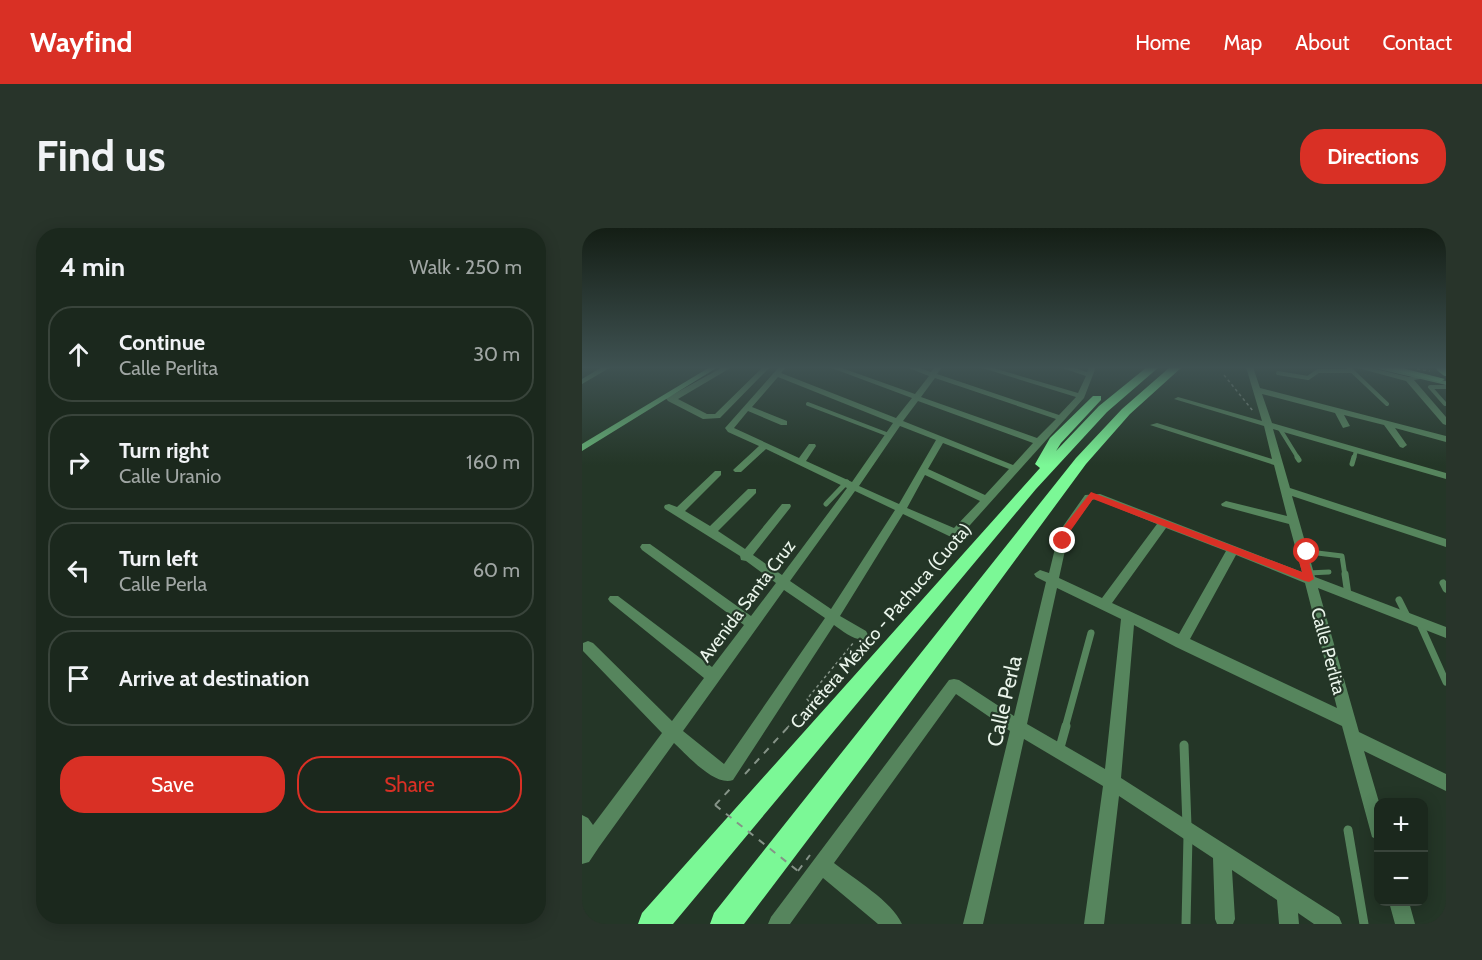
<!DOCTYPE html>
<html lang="en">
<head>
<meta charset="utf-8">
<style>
	body { margin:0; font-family:Cabin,sans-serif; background:#28342a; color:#f1f3f6 }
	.controls { position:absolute; right:18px; bottom:18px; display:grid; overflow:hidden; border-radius:12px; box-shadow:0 3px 15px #0003 }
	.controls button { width:54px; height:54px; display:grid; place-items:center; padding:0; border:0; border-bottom:2px solid #39443b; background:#1b281d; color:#f1f3f6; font:30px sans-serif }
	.stop { position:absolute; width:18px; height:18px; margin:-14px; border:4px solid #d93025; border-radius:50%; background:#fff }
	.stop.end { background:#d93025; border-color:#fff; box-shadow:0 2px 6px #0008 }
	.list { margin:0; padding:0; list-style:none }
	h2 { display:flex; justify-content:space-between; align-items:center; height:78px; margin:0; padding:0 24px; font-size:26px }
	h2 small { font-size:20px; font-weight:400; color:#a0a6a4 }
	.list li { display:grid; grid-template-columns:39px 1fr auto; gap:18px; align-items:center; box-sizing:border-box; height:96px; margin:0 12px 12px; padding:0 12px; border:2px solid #39443b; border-radius:24px }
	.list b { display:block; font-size:22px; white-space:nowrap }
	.list p { margin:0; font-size:20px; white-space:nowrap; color:#a0a6a4 }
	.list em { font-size:20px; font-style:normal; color:#a0a6a4 }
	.actions { display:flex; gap:12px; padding:18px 24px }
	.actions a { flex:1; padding:14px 0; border:2px solid #d93025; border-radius:24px; text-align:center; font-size:21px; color:#d93025 }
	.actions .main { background:#d93025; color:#fff }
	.icon { flex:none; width:33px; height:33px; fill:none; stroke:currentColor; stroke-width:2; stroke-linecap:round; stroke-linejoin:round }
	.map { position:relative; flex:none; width:864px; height:696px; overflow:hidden; border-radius:24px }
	header { display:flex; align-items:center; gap:36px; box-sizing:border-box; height:84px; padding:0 30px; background:#d93025; color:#fff }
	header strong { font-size:28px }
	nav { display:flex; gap:33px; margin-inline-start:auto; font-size:21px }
	.intro { display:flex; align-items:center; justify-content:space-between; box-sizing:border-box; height:144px; padding:0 36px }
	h1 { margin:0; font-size:42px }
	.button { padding:15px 27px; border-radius:24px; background:#d93025; color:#fff; font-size:21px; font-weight:700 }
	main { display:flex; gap:36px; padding:0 36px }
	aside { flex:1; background:#1b281d; border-radius:24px; box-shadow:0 3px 15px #0003 }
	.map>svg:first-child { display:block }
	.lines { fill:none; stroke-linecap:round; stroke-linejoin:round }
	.path-far1 { stroke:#859387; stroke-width:1.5; stroke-dasharray:3 3; stroke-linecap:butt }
	.path { stroke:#859387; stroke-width:2; stroke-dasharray:7 7; stroke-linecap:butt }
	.lane-far3 { stroke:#56855d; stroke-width:4 }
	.lane-far2 { stroke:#56855d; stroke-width:5 }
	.lane-far1 { stroke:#56855d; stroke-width:7 }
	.lane { stroke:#56855d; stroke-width:9 }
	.street { fill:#56855d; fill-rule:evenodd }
	.secondary { fill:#66b375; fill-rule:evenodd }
	.primary { fill:#72d886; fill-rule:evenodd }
	.highway { fill:#7bf896; fill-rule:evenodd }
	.path-bridge-far1 { stroke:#859387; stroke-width:1.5; stroke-dasharray:3 3; stroke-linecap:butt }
	.path-bridge { stroke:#859387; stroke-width:2; stroke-dasharray:7 7; stroke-linecap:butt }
	.primary-bridge { stroke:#72d886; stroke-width:10 }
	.route { fill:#d93025 }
	.labels { text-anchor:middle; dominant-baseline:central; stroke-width:4.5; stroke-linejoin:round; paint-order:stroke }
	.street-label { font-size:18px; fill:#eaf5eb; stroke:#243627 }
	.near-street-label { font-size:21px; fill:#eaf5eb; stroke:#243627 }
</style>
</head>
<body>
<header>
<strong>Wayfind</strong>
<nav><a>Home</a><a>Map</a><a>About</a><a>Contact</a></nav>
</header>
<div class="intro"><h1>Find us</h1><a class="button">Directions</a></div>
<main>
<aside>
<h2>4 min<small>Walk · 250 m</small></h2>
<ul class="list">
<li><svg class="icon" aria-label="ahead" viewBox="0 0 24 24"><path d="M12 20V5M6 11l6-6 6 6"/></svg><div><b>Continue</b><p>Calle Perlita</p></div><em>30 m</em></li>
<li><svg class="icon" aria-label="right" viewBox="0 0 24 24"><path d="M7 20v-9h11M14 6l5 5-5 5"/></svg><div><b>Turn right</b><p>Calle Uranio</p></div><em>160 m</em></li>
<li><svg class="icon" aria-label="left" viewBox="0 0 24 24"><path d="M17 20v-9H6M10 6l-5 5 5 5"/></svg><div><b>Turn left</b><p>Calle Perla</p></div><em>60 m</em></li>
<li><svg class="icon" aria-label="arrive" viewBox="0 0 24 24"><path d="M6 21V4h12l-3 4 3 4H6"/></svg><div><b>Arrive at destination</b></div></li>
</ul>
<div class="actions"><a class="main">Save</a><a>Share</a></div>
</aside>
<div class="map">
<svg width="864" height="696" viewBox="0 0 864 696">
	<rect width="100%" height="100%" fill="#243627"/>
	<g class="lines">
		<path class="path-far1" d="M642,147L671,183
			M205,500L228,475L225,471L272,414"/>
		<path class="path" d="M163,546L207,498
			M133,577L151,558
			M216,643L228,627"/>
		<path class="lane-far3" d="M767,140L805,176
			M696,145L726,150L736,143H769
			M226,176L307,207
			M863,176L848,159H864
			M698,201L716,230
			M772,230L774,223"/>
		<path class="lane-far2" d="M715,229L717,232
			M770,236L772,229
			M244,276L265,254
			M719,323L760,328L763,348
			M726,345L747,344"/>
		<path class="lane-far1" d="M763,346L766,367
			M861,355L864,361
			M817,372L826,390
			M838,396L864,454
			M483,500L509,405"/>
		<path class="lane" d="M602,517L605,598
			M477,523L484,498
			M766,602L782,696
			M604,696L606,608"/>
		<path class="street" d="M20,139H29L0,156V151Z
			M141,139H150L96,171L125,186H133L181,139H188L138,190L121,191L86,173L83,169L90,167Z
			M197,139H204L199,145L314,190L330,170L247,139H257L333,166L347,148L324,139H335L349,144L353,139H360L355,146L477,187L494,169L397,139H408L496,165L504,148L477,139H489L505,144L507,139H514L502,170L380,306L371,309L367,308L321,286L258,388L284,403L286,407L284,411C273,414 261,403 252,397L151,552C133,559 105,527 92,515L17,619L7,634L0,636V587L6,590L11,597L80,505L1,423V415L6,413L11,415L90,493L122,450L28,374L26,371L28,368H36L130,439L162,397L60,322L58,319L60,316H68L169,388L194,355L164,333L159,332L158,328L83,281L82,279L83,277L87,276L95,279L133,243H139V247L103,283L128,298L166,261H174V265L136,303L163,321L200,276H208L209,278L208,280L171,327L200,347L265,260L184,221L159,244H153L151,242L177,218L146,204L143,200ZM196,149L311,195L270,254L224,233L234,218L233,216H227L217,230L152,200L166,183L199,197H205V193L170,179ZM353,150L474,191L455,210L339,169ZM336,173L451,215L431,237L321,193ZM318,198L354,212L317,276L277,258ZM361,215L427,241L403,267L346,241ZM343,247L398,273L372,300L325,280ZM273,263L313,282L249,381L208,353ZM202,362L243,390L142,536L101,503Z
			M664,139H671L678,160L864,208V214L813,200L825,217L821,220L818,219L802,197L762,187L768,198L761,200L753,185L680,166L690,195L864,245V251L691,201L708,260L864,311V319L710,268L733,349L864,399V410L736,360L777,504L864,546V563L782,523L797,574L796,612L790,609L760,498L594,419L552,397L539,550L757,689L760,696H732L716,685L717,696H697L695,672L650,642L653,691L651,696H635L633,691L631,630L537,568L522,696H502L521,558L442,511L401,696H381L428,503L374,466L252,635C272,651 310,673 320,696H296L241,650L208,696H186L189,689L367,452L372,451L377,452L432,488L464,354L454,349L452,346L458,342L467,345L477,304L503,267L518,266L720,344L707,296L640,278L639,276L644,273L705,288L692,237L568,197L575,195L690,231L682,198L592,171L596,169L680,193ZM513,271L575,296L520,370L477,350L487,304L510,272ZM584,300L644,323L597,406L530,375ZM654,327L723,355L755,480L608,411ZM475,360L539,391L523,541L445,496Z
			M772,139H785L827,149L838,147V151L832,152L864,189V197L861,196L824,153Z
			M807,674H827L833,696H813Z"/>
		<path class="secondary" d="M128,139H136L0,223V216Z
			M788,139H802L864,153V157Z"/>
		<path class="primary" d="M799,139H816L863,151L858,154Z"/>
		<path class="highway" d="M565,139H577L525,184L454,261L91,696H56L60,685L458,240L453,236L468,210L511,168H519V172L479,215L474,223L517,178Z
			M588,139H600L548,186L504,236L286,532L162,696H128L132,685L494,230L540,181Z"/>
		<path class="path-bridge-far1" d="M835,141L848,143"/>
		<path class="path-bridge" d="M133,577L216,643"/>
		<path class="primary-bridge" d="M859,139L864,143"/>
	</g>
	<linearGradient id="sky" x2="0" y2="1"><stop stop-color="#141e15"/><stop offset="0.59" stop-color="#3f5252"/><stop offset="1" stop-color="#3f5252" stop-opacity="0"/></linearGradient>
	<rect width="864" height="237" fill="url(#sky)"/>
	<path class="route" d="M509,264L720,344L714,323L719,320L728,322L729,324L725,327L732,351L727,354L723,353L511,271L487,305L484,315H478L479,302Z"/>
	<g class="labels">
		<g class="street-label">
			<text transform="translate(165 373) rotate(-53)">Avenida Santa Cruz</text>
			<text transform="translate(299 398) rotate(-49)">Carretera México - Pachuca (Cuota)</text>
			<text transform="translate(746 423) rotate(75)">Calle Perlita</text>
		</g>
		<g class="near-street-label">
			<text transform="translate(422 473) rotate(-77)">Calle Perla</text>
		</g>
	</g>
</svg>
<div class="controls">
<button>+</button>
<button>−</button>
</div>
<div class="stop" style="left:725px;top:324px"></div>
<div class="stop end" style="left:481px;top:313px"></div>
</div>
</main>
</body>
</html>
